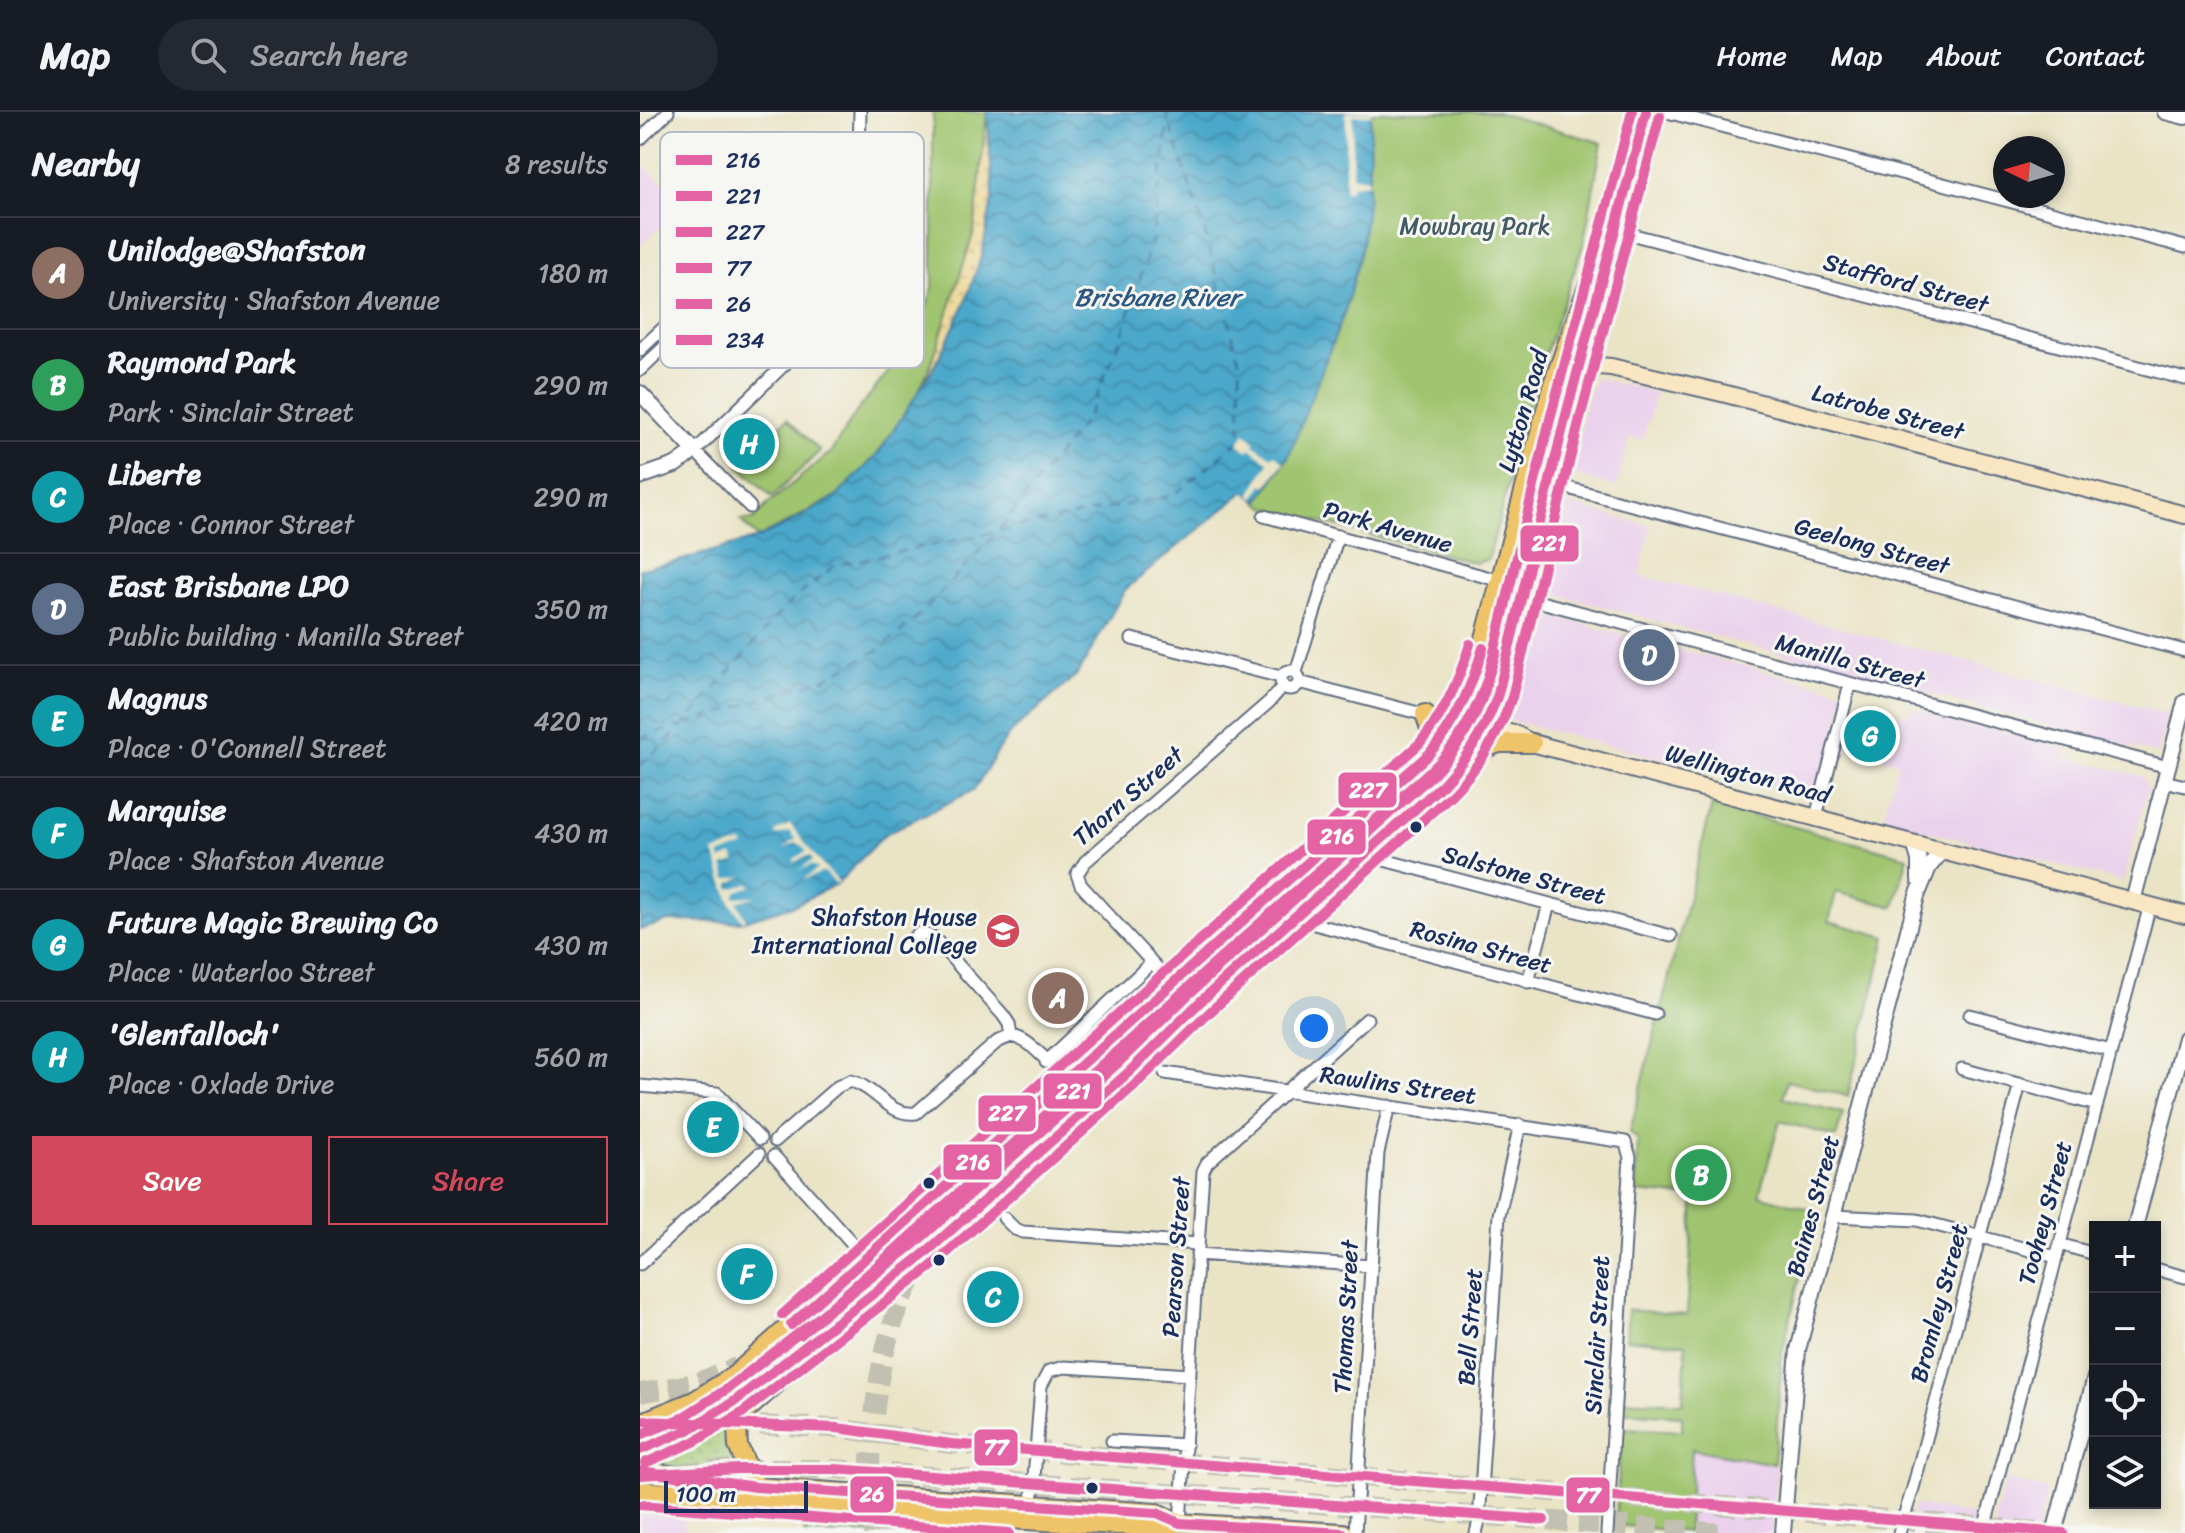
<!DOCTYPE html>
<html lang="en">
<head>
<meta charset="utf-8">
<style>
	body { margin:0; font-family:Sriracha,sans-serif; background:#242831; color:#f1f3f6 }
	.controls { position:absolute; right:24px; bottom:24px; display:grid; overflow:hidden; border-radius:0px; box-shadow:0 4px 12px #0003 }
	.controls button { width:72px; height:72px; display:grid; place-items:center; padding:0; border:0; border-bottom:2px solid #363941; background:#171b24; color:#f1f3f6; font:40px sans-serif }
	.compass { position:absolute; left:1353px; top:24px; width:72px; height:72px; border-radius:50%; background:#171b24; box-shadow:0 4px 12px #0003; rotate:275deg }
	.scale { position:absolute; left:24px; bottom:20px; width:144px; box-sizing:border-box; padding-left:8px; border:4px solid #1b2f5e; border-top:0; font-size:22px; line-height:28px; white-space:nowrap; color:#1b2f5e; -webkit-text-stroke:6px #f6f6f2; paint-order:stroke }
	.you { position:absolute; left:674px; top:916px; width:28px; height:28px; margin:-20px; border:6px solid #fff; border-radius:50%; background:#1a73e8; box-shadow:0 0 0 12px #1a73e833 }
	.badge { display:grid; place-items:center; width:52px; height:52px; border-radius:50%; background:#d1495b; color:#fff; font-size:26px; font-weight:700 }
	.pin { position:absolute; translate:-50% -50%; border:4px solid #fff; box-shadow:0 2px 8px #0006 }
	.list { margin:0; padding:0; list-style:none }
	h2 { display:flex; justify-content:space-between; align-items:center; height:104px; margin:0; padding:0 32px; font-size:34px }
	h2 small { font-size:26px; font-weight:400; color:#9ea1a6 }
	.list li { display:grid; grid-template-columns:52px 1fr auto; gap:24px; align-items:center; box-sizing:border-box; height:112px; padding:0 32px; border-top:2px solid #363941 }
	.list b { display:block; font-size:30px; white-space:nowrap }
	.list p { margin:0; font-size:26px; white-space:nowrap; color:#9ea1a6 }
	.list em { font-size:26px; font-style:normal; color:#9ea1a6 }
	.actions { display:flex; gap:16px; padding:24px 32px }
	.actions a { flex:1; padding:18px 0; border:2px solid #d1495b; border-radius:0px; text-align:center; font-size:28px; color:#d1495b }
	.actions .main { background:#d1495b; color:#fff }
	.icon { flex:none; width:44px; height:44px; fill:none; stroke:currentColor; stroke-width:2; stroke-linecap:round; stroke-linejoin:round }
	.map { position:relative; flex:none; width:1545px; height:1421px; overflow:hidden }
	header { display:flex; align-items:center; gap:48px; box-sizing:border-box; height:112px; padding:0 40px; background:#171b24; border-bottom:2px solid #363941 }
	header strong { font-size:38px }
	nav { display:flex; gap:44px; margin-inline-start:auto; font-size:28px }
	.search { width:560px; height:72px; background:#242831; display:flex; align-items:center; gap:20px; box-sizing:border-box; padding:0 28px; border-radius:44px; color:#9ea1a6; font-size:30px }
	main { display:flex }
	aside { flex:1; background:#171b24 }
	.map>svg:first-child { display:block }
	.built { fill:#ead1ec }
	.grass { fill:url(#grass-dots); stroke:#5e7a66; stroke-width:2 }
	.sand { fill:url(#sand-dots); stroke:#84847e; stroke-width:2 }
	.green { fill:#a0c56f; stroke:#5e7a66; stroke-width:2 }
	.water { fill:url(#water-waves); stroke:#346c94; stroke-width:2 }
	.pier { fill:#eae4c6 }
	.lines { fill:none; stroke-linecap:round; stroke-linejoin:round }
	.ferry { stroke:#2c5984; stroke-width:2; stroke-dasharray:10 8; stroke-linecap:butt }
	.motorway-tunnel { stroke:#c1c0b1; stroke-width:20; stroke-dasharray:20 10; stroke-linecap:butt }
	.minor-casing { stroke:#636e82; stroke-width:15 }
	.tertiary-casing { stroke:#636e82; stroke-width:18 }
	.secondary-casing { stroke:#636e82; stroke-width:20 }
	.primary-casing { stroke:#636e82; stroke-width:22 }
	.trunk-casing { stroke:#636e82; stroke-width:22 }
	.motorway-casing { stroke:#636e82; stroke-width:24 }
	.minor { stroke:#fff; stroke-width:11 }
	.tertiary { stroke:#fff; stroke-width:14 }
	.secondary { stroke:#f9e7c3; stroke-width:16 }
	.primary { stroke:#efc469; stroke-width:18 }
	.trunk { stroke:#efc469; stroke-width:18 }
	.motorway { stroke:#efc469; stroke-width:20 }
	.bus-1-casing { stroke:#f6f6f2; stroke-width:16 }
	.bus-2-casing { stroke:#f6f6f2; stroke-width:16 }
	.bus-3-casing { stroke:#f6f6f2; stroke-width:16 }
	.bus-4-casing { stroke:#f6f6f2; stroke-width:16 }
	.bus-5-casing { stroke:#f6f6f2; stroke-width:16 }
	.bus-6-casing { stroke:#f6f6f2; stroke-width:16 }
	.bus-1 { stroke:#e463a4; stroke-width:10 }
	.bus-2 { stroke:#e463a4; stroke-width:10 }
	.bus-3 { stroke:#e463a4; stroke-width:10 }
	.bus-4 { stroke:#e463a4; stroke-width:10 }
	.bus-5 { stroke:#e463a4; stroke-width:10 }
	.bus-6 { stroke:#e463a4; stroke-width:10 }
	.bus-dot { fill:#1b2f5e; stroke:#f6f6f2; stroke-width:3 }
	.labels { text-anchor:middle; dominant-baseline:central; stroke-width:6; stroke-linejoin:round; paint-order:stroke }
	.park-label { font-size:24px; fill:#435c63; stroke:#f6f6f2 }
	.street-label { font-size:24px; fill:#1b2f5e; stroke:#f6f6f2 }
	.poi-label { font-size:24px; fill:#1b2f5e; stroke:#f6f6f2; text-anchor:end }
	.water-label { font-size:26px; font-style:italic; fill:#2c5984; stroke:#f6f6f2 }
	.key { fill:#f6f6f2; stroke:#b4bac6; stroke-width:2 }
	.key-label { font-size:22px; fill:#1b2f5e }
	.line-badge { stroke:#f6f6f2; stroke-width:3 }
	.badge-label { font-size:22px; text-anchor:middle; font-weight:bold; fill:#fff }
</style>
</head>
<body>
<header>
<strong>Map</strong>
<div class="search"><svg class="icon" aria-label="search" viewBox="0 0 24 24"><circle cx="10" cy="10" r="6"/><path d="M15 15l6 6"/></svg>Search here</div>
<nav><a>Home</a><a>Map</a><a>About</a><a>Contact</a></nav>
</header>
<main>
<aside>
<h2>Nearby<small>8 results</small></h2>
<ul class="list">
<li><span class="badge" style="background:#8d6e63">A</span><div><b>Unilodge@Shafston</b><p>University · Shafston Avenue</p></div><em>180 m</em></li>
<li><span class="badge" style="background:#2e9e5b">B</span><div><b>Raymond Park</b><p>Park · Sinclair Street</p></div><em>290 m</em></li>
<li><span class="badge" style="background:#0f9aa8">C</span><div><b>Liberte</b><p>Place · Connor Street</p></div><em>290 m</em></li>
<li><span class="badge" style="background:#5c6f8a">D</span><div><b>East Brisbane LPO</b><p>Public building · Manilla Street</p></div><em>350 m</em></li>
<li><span class="badge" style="background:#0f9aa8">E</span><div><b>Magnus</b><p>Place · O'Connell Street</p></div><em>420 m</em></li>
<li><span class="badge" style="background:#0f9aa8">F</span><div><b>Marquise</b><p>Place · Shafston Avenue</p></div><em>430 m</em></li>
<li><span class="badge" style="background:#0f9aa8">G</span><div><b>Future Magic Brewing Co</b><p>Place · Waterloo Street</p></div><em>430 m</em></li>
<li><span class="badge" style="background:#0f9aa8">H</span><div><b>'Glenfalloch'</b><p>Place · Oxlade Drive</p></div><em>560 m</em></li>
</ul>
<div class="actions"><a class="main">Save</a><a>Share</a></div>
</aside>
<div class="map">
<svg width="1545" height="1421" viewBox="0 0 1545 1421">
	<defs>
		<pattern id="grass-dots" width="8" height="8" patternUnits="userSpaceOnUse" patternTransform="scale(2)"><rect width="8" height="8" fill="#a0c56f"/><path d="M2 2h.1M6 6h.1" fill="none" stroke="#82a05e" stroke-width="1.8" stroke-linecap="round"/></pattern>
		<pattern id="sand-dots" width="8" height="8" patternUnits="userSpaceOnUse" patternTransform="scale(2)"><rect width="8" height="8" fill="#eeda9e"/><path d="M2 2h.1M6 6h.1" fill="none" stroke="#ccbb8a" stroke-width="1.8" stroke-linecap="round"/></pattern>
		<pattern id="water-waves" width="16" height="10" patternUnits="userSpaceOnUse" patternTransform="scale(2)"><rect width="16" height="10" fill="#4ca8ca"/><path d="M0 5q4-4 8 0t8 0" fill="none" stroke="#3e89a7"/></pattern>
	</defs>
	<rect width="100%" height="100%" fill="#f6f6f2"/>
	<filter id="ink" filterUnits="userSpaceOnUse"><feTurbulence type="fractalNoise" baseFrequency=".0125" numOctaves="2"/><feDisplacementMap in="SourceGraphic" scale="16" xChannelSelector="R" yChannelSelector="G"/><feConvolveMatrix kernelMatrix="1 2 1 2 8 2 1 2 1" color-interpolation-filters="sRGB"/></filter>
	<filter id="wash" filterUnits="userSpaceOnUse"><feTurbulence type="fractalNoise" baseFrequency=".006" numOctaves="4" result="noise"/><feDisplacementMap in="SourceGraphic" scale="32" xChannelSelector="R" yChannelSelector="G"/><feGaussianBlur stdDeviation="1.8" result="paint"/><feColorMatrix in="noise" values="0 0 0 0 0 0 0 0 0 0 0 0 0 0 0 0 0 1.4 0 .05"/><feComposite in="paint" operator="in"/></filter>
	<g filter="url(#wash)">
		<rect width="100%" height="100%" fill="#eae4c6"/>
		<path class="built" d="M0,49L43,93L0,134Z
			M956,266L1016,280L1003,328L989,326L977,375L934,363L930,357L948,284Z
			M924,391L1011,414L999,463L1527,602L1518,642L900,478L898,470L917,396Z
			M900,501L1206,580L1178,686L872,609L867,603L891,507Z
			M1220,590L1269,604L1272,596L1426,636L1424,645L1502,664L1508,676L1483,770L1243,707L1258,650L1204,636L1215,594Z
			M1051,1337L1137,1354L1131,1421L1048,1420Z
			M1366,1367L1407,1378L1397,1421H1352Z
			M1275,1392L1339,1405L1336,1421H1267Z
			M0,1396L46,1399L44,1421H0Z"/>
		<path class="grass" d="M114,1257L119,1263L64,1302L0,1331V1318Z
			M100,1295L106,1365L0,1351V1345Z"/>
		<path class="sand" d="M347,0C349,26 354,54 353,80C350,147 317,221 280,275L293,247L334,119Z"/>
		<path class="green" d="M293,0H347L334,119L293,247L274,290L237,343L197,384L118,426L100,408H113L129,391L191,340L217,299L274,228L293,176Z
			M731,0H857L962,31L943,134L893,278L849,445L847,448L836,451L627,396L618,390L648,345L705,199L722,134L728,83Z
			M147,307L180,339L132,385L99,354L106,345L111,350L114,347L111,342L136,318L140,321L143,318L140,314Z
			M1072,693L1268,745L1254,795L1196,780L1189,809L1246,825L1208,984L1147,969L1143,986L1203,1001L1196,1025L1140,1009L1119,1083L1176,1099L1142,1241L1134,1352L1052,1337L1048,1420L975,1413L982,1316L1042,1319V1304L982,1300L983,1288L1043,1291L1046,1232L986,1227L988,1198L1047,1203L1054,1085L996,1080L998,1028L990,1020Z
			M165,1411L294,1421H295H164Z"/>
		<path class="water" d="M347,0H731L728,83L722,134L705,199L648,345L618,390L605,379L485,478L438,562L368,623L334,678L245,722L197,772L155,793L101,810L29,809L0,818V457L35,450L118,426L146,413L197,384L237,343L295,254L325,191L342,142L353,82Z"/>
		<path class="pier" d="M706,0H731V3H713L712,64L728,66V71L711,73V79H705Z
			M605,321L615,329L613,332L632,345L634,342L644,350L627,374L623,372L614,386L610,383L629,350L610,336L608,339L598,332Z
			M150,712L182,753L199,770L197,772L184,760L162,768L178,757L171,753L158,759L173,748L170,744H166L154,750V747L167,739L160,732L155,731L143,737L157,726L153,725L151,719L139,723H136L135,720Z
			M102,731L105,734L79,743L81,748L93,743L95,750L83,754L87,767L104,764L90,771V777L109,772L112,774L97,779L94,785L116,784L97,790L106,808L103,809L91,792L74,740Z"/>
		<g class="lines">
			<path class="ferry" d="M46,612L184,567L240,537L283,500L358,419L447,306L483,221L512,128L528,13
				M0,626L40,614
				M0,654L43,614L145,495L195,453L534,383L601,327L600,252L564,117L526,0"/>
		</g>
	</g>
	<g filter="url(#ink)">
		<g class="lines">
			<path class="motorway-tunnel" d="M142,1230L182,1199L317,1083
				M0,1281L56,1271L97,1255
				M0,1309L197,1316L311,1332L1423,1421
				M40,1360L98,1357H194L1081,1421
				M234,1421C226,1388 229,1357 232,1324C238,1258 249,1194 290,1140"/>
			<g class="minor-casing">
				<path id="minor" d="M1027,0L1545,135
					M0,27L28,0
					M975,118L1545,267
					M0,238L153,94L165,90L210,50L220,49
					M0,258L162,104L165,90
					M909,371L1545,539
					M110,395L55,339L208,191L216,172L220,0
					M624,404L861,469
					M882,485L1528,655
					M492,527L641,565
					M641 568a9 9 0 1 1 18 0a9 9 0 1 1-18 0Z
					M656,560L698,424
					M659,570L813,610
					M1524,669L1545,674
					M1176,705L1210,572
					M725,743L1031,824
					M656,805L667,810L1015,902
					M261,836L280,821L293,825L363,903L369,912L371,924
					M888,870L909,792
					M532,872L441,773L437,762L445,750L629,590L643,574
					M1330,903L1471,939
					M371,924C396,928 405,957 432,961
					M406,950L511,851
					M1322,957L1457,993
					M525,961L985,1030L990,1045L967,1421
					M0,974L77,981L120,1027
					M135,1029L197,975L210,969C235,974 249,1005 276,1001L357,930L371,924
					M134,1044L246,1169
					M1193,1104L1277,1108L1416,1145
					M364,1106L375,1117L383,1120L558,1132
					M1419,1132L1455,1142
					M557,1142L731,1154
					M0,1152L119,1042
					M1515,1157L1545,1165
					M472,1329L546,1333
					M392,1393L401,1274L409,1259L424,1255L550,1263
					M540,1411L563,1059L567,1051L727,907
					M715,1421L738,1041L749,994
					M836,1421L839,1409L859,1103L880,1013
					M1259,1421L1273,1376L1380,972
					M1343,1421L1510,793"/>
			</g>
			<g class="tertiary-casing">
				<path id="tertiary" d="M1525,0L1545,5
					M0,281L55,339L35,353L0,365
					M1274,731L1279,748V768
					M1493,789L1545,590
					M1495,1115L1545,926
					M1143,1421L1158,1238L1277,784L1289,755L1302,739
					M1414,1421L1455,1265"/>
			</g>
			<g class="secondary-casing">
				<path id="secondary" d="M905,299C932,279 922,249 971,255L1086,282L1545,403
					M813,610L875,622L892,631L1545,803"/>
			</g>
			<g class="primary-casing">
				<path id="primary" d="M785,602L796,634
					M830,641L859,631H892
					M0,1311L54,1289L95,1263L796,634L822,596L833,571L913,272L950,169
					M0,1338L48,1318L95,1289L283,1143L489,960L560,890L803,672C829,646 847,618 858,582L925,307L1006,0"/>
			</g>
			<g class="trunk-casing">
				<path id="trunk" d="M0,1359L116,1375L517,1401L540,1411
					M116,1375L98,1334L97,1314L101,1303L138,1270L164,1236
					M0,1379L314,1404L516,1415L540,1411L703,1421"/>
			</g>
			<g class="motorway-casing">
				<path id="motorway" d="M520,916L560,890
					M317,1083L636,797L667,767L676,744
					M331,1090L356,1063"/>
			</g>
			<use href="#minor" class="minor"/>
			<use href="#tertiary" class="tertiary"/>
			<use href="#secondary" class="secondary"/>
			<use href="#primary" class="primary"/>
			<use href="#trunk" class="trunk"/>
			<use href="#motorway" class="motorway"/>
			<g class="bus-1-casing">
				<path id="bus-1" d="M151,1213L789,642C816,611 831,576 843,536
					M0,1338L48,1318L95,1289L283,1143L489,960L560,890L803,672C828,645 846,617 858,582L925,307L1006,0"/>
			</g>
			<g class="bus-2-casing">
				<path id="bus-2" d="M160,1223L798,652C828,620 844,582 856,540
					M5,1351L54,1330L102,1301L292,1154L498,970L570,900L812,682C840,654 859,623 872,585L939,310L1020,4"/>
			</g>
			<g class="bus-3-casing">
				<path id="bus-3" d="M142,1203L779,632C804,603 819,569 830,532
					M0,1323L42,1306L87,1277L274,1132L479,950L551,880L793,662C817,637 834,611 845,578L911,303L992,0"/>
			</g>
			<g class="bus-4-casing">
				<path id="bus-4" d="M0,1309L197,1316L311,1332L1423,1421
					M0,1363L98,1357H194L904,1408"/>
			</g>
			<g class="bus-5-casing">
				<path id="bus-5" d="M0,1359L116,1375L517,1401L540,1411L703,1421"/>
			</g>
			<g class="bus-6-casing">
				<path id="bus-6" d="M0,1393L369,1421"/>
			</g>
			<use href="#bus-1" class="bus-1"/>
			<use href="#bus-2" class="bus-2"/>
			<use href="#bus-3" class="bus-3"/>
			<use href="#bus-4" class="bus-4"/>
			<use href="#bus-5" class="bus-5"/>
			<use href="#bus-6" class="bus-6"/>
		</g>
	</g>
	<defs>
		<g id="university-disc" transform="scale(1.8)"><circle r="9.5" fill="#d1495b" stroke="#f6f6f2"/><path d="M0-5L7-2L0 1L-7-2ZM-4 1L0 2.5L4 1V4Q0 6-4 4Z" fill="#fff"/></g>
	</defs>
	<g fill-rule="evenodd">
		<use href="#university-disc" x="363" y="819"/>
	</g>
	<g class="bus-dot">
		<circle cx="776" cy="715" r="7"/>
		<circle cx="289" cy="1071" r="7"/>
		<circle cx="299" cy="1148" r="7"/>
		<circle cx="452" cy="1376" r="7"/>
	</g>
	<g class="labels">
		<g class="park-label">
			<text x="835" y="114">Mowbray Park</text>
		</g>
		<g class="street-label">
			<text transform="translate(1266 171) rotate(15)">Stafford Street</text>
			<text transform="translate(883 299) rotate(-74)">Lytton Road</text>
			<text transform="translate(1248 300) rotate(15)">Latrobe Street</text>
			<text transform="translate(748 415) rotate(16)">Park Avenue</text>
			<text transform="translate(1232 434) rotate(15)">Geelong Street</text>
			<text transform="translate(1210 549) rotate(15)">Manilla Street</text>
			<text transform="translate(1108 662) rotate(15)">Wellington Road</text>
			<text transform="translate(488 684) rotate(-41)">Thorn Street</text>
			<text transform="translate(884 763) rotate(15)">Salstone Street</text>
			<text transform="translate(841 835) rotate(15)">Rosina Street</text>
			<text transform="translate(758 973) rotate(8)">Rawlins Street</text>
			<text transform="translate(1173 1094) rotate(-75)">Baines Street</text>
			<text transform="translate(1405 1101) rotate(-75)">Toohey Street</text>
			<text transform="translate(536 1145) rotate(-86)">Pearson Street</text>
			<text transform="translate(1299 1191) rotate(-75)">Bromley Street</text>
			<text transform="translate(706 1205) rotate(-87)">Thomas Street</text>
			<text transform="translate(830 1215) rotate(-86)">Bell Street</text>
			<text transform="translate(957 1223) rotate(-87)">Sinclair Street</text>
		</g>
		<g class="poi-label">
			<text x="337" y="805">Shafston House<tspan x="337" dy="28">International College</tspan></text>
		</g>
		<g class="water-label">
			<text x="517" y="185">Brisbane River</text>
		</g>
	</g>
	<rect x="20" y="20" width="264" height="236" rx="12" class="key"/>
	<rect x="36" y="43" width="36" height="10" fill="#e463a4"/>
	<rect x="36" y="79" width="36" height="10" fill="#e463a4"/>
	<rect x="36" y="115" width="36" height="10" fill="#e463a4"/>
	<rect x="36" y="151" width="36" height="10" fill="#e463a4"/>
	<rect x="36" y="187" width="36" height="10" fill="#e463a4"/>
	<rect x="36" y="223" width="36" height="10" fill="#e463a4"/>
	<g class="key-label">
		<text x="86" y="56">216</text>
		<text x="86" y="92">221</text>
		<text x="86" y="128">227</text>
		<text x="86" y="164">77</text>
		<text x="86" y="200">26</text>
		<text x="86" y="236">234</text>
	</g>
	<g class="line-badge">
		<rect x="879" y="412" width="61" height="39" rx="8" fill="#e463a4"/>
		<rect x="697" y="659" width="61" height="38" rx="8" fill="#e463a4"/>
		<rect x="666" y="706" width="61" height="38" rx="8" fill="#e463a4"/>
		<rect x="402" y="960" width="61" height="38" rx="8" fill="#e463a4"/>
		<rect x="337" y="982" width="60" height="39" rx="8" fill="#e463a4"/>
		<rect x="302" y="1031" width="61" height="38" rx="8" fill="#e463a4"/>
		<rect x="333" y="1316" width="46" height="39" rx="8" fill="#e463a4"/>
		<rect x="209" y="1363" width="46" height="39" rx="8" fill="#e463a4"/>
		<rect x="925" y="1364" width="46" height="38" rx="8" fill="#e463a4"/>
	</g>
	<g class="badge-label">
		<text x="909" y="439">221</text>
		<text x="728" y="686">227</text>
		<text x="697" y="732">216</text>
		<text x="433" y="987">221</text>
		<text x="367" y="1009">227</text>
		<text x="333" y="1058">216</text>
		<text x="356" y="1343">77</text>
		<text x="232" y="1390">26</text>
		<text x="948" y="1391">77</text>
	</g>
</svg>
<div class="controls">
<button>+</button>
<button>−</button>
<button><svg class="icon" aria-label="locate" viewBox="0 0 24 24"><circle cx="12" cy="12" r="6"/><path d="M12 2v4M12 18v4M2 12h4M18 12h4"/></svg></button>
<button><svg class="icon" aria-label="layers" viewBox="0 0 24 24"><path d="M12 4l9 5-9 5-9-5zM3 14l9 5 9-5"/></svg></button>
</div>
<svg class="compass" viewBox="-18 -18 36 36"><path d="M0-13l5 13h-10z" fill="#e53935"/><path d="M0 13l5-13h-10z" fill="#9ea1a6"/></svg>
<div class="scale">100 m</div>
<div class="you"></div>
<div class="pin badge" style="left:418px;top:886px;background:#8d6e63">A</div>
<div class="pin badge" style="left:1061px;top:1063px;background:#2e9e5b">B</div>
<div class="pin badge" style="left:353px;top:1185px;background:#0f9aa8">C</div>
<div class="pin badge" style="left:1009px;top:543px;background:#5c6f8a">D</div>
<div class="pin badge" style="left:73px;top:1015px;background:#0f9aa8">E</div>
<div class="pin badge" style="left:107px;top:1162px;background:#0f9aa8">F</div>
<div class="pin badge" style="left:1230px;top:624px;background:#0f9aa8">G</div>
<div class="pin badge" style="left:109px;top:332px;background:#0f9aa8">H</div>
</div>
</main>
</body>
</html>
